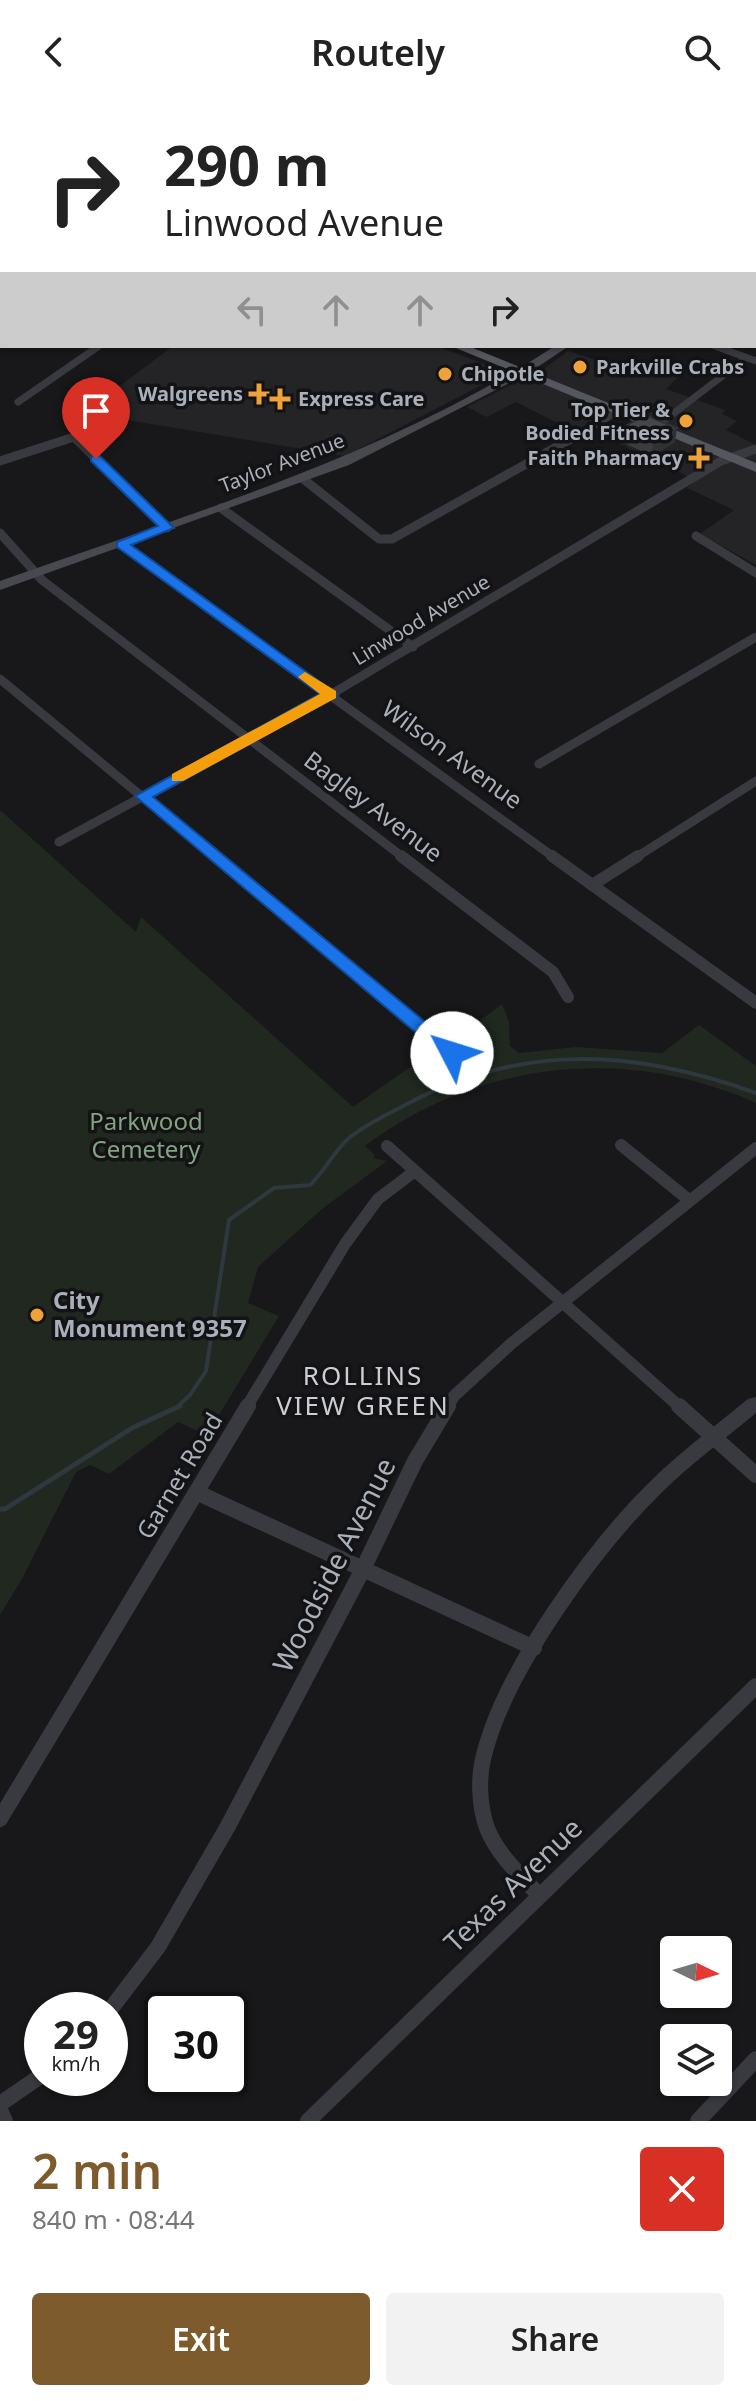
<!DOCTYPE html>
<html lang="en">
<head>
<meta charset="utf-8">
<style>
	body { margin:0; font-family:"Noto Sans",sans-serif; background:#f2f2f2; color:#222; height:100vh; display:flex; flex-direction:column; font-size:30px; white-space:nowrap }
	* { box-sizing:border-box; margin:0 }
	p { font-size:26px; color:#767676 }
	.icon { flex:none; width:44px; height:44px; fill:none; stroke:currentColor; stroke-width:2; stroke-linecap:round; stroke-linejoin:round }
	.map { position:relative; height:2017px; overflow:hidden }
	.side { display:flex; flex-direction:column; background:#fff; flex:1 }
	.side>* { flex:none }
	.banner { position:absolute; left:0px; top:0px; width:756px; height:244px; box-shadow:0 2px 6px #0004; background:#fff; color:#222; overflow:hidden }
	.needle { width:52px; rotate:95deg }
	.fabs { position:absolute; left:660px; top:1832px; display:grid; gap:16px }
	.fabs a { display:grid; place-items:center; width:72px; height:72px; border-radius:8px; background:#fff; box-shadow:0 2px 6px #0004; font-size:40px }
	.speed { position:absolute; left:24px; top:1888px; display:flex; gap:16px; font-size:40px; font-weight:700; text-align:center }
	.speed>* { display:grid; place-content:center; width:104px; height:104px; border-radius:50%; background:#fff; box-shadow:0 2px 6px #0004; line-height:1 }
	.speed small { font-size:20px; font-weight:400 }
	.speed .limit { border:4px solid #111; border-radius:12px; background:#fff; color:#111 }
	.pin { position:absolute; display:grid; place-items:center; width:68px; height:68px; color:#fff; margin:-82px -34px; border-radius:50% 50% 50% 0; rotate:-45deg; box-shadow:0 0 8px #0007 }
	.pin .icon { rotate:45deg }
	.me { position:absolute; width:88px; margin:-44px; rotate:310deg; stroke-linejoin:round; filter:drop-shadow(0 0 6px #0008) }
	.turn { display:flex; align-items:center; gap:28px; height:168px; padding:0 32px; font-size:36px }
	.turn .icon { width:104px; height:104px; stroke-width:2.5 }
	.turn b { display:block; font-size:56px; line-height:68px }
	.lanes { display:flex; align-items:center; height:76px; padding:0 32px; background:#0003; justify-content:center; gap:40px; direction:ltr }
	.lanes .off { opacity:.35 }
	.round { display:grid; place-items:center; flex:none; width:84px; height:84px; border-radius:8px; background:#f2f2f2 }
	.headline { display:flex; align-items:center; justify-content:space-between; height:136px; padding:0 32px }
	h1 { font-size:48px; font-weight:600; line-height:60px; color:#7e5b2d }
	.primary-button { display:flex; gap:16px; margin-top:auto; padding:16px 32px }
	.primary-button a { flex:1; height:92px; border-radius:8px; background:#7e5b2d; color:#fff; font-size:32px; font-weight:600; line-height:92px; text-align:center }
	.primary-button a+a { background:#f2f2f2; color:#222 }
	header { display:flex; justify-content:space-between; align-items:center; height:104px; padding:0 32px; background:#fff; font-size:36px; font-weight:600 }
	.map>svg:first-child { display:block }
	.built { fill:#242427 }
	.green { fill:#202820 }
	.lines { fill:none; stroke-linecap:round; stroke-linejoin:round }
	.stream-far1 { stroke:#2e383e; stroke-width:4 }
	.stream { stroke:#2e383e; stroke-width:5 }
	.minor-far3 { stroke:#393a3f; stroke-width:7 }
	.minor-far2 { stroke:#393a3f; stroke-width:9 }
	.minor-far1 { stroke:#393a3f; stroke-width:12 }
	.minor { stroke:#393a3f; stroke-width:16 }
	.tertiary { fill:#393a3f; fill-rule:evenodd }
	.secondary { fill:#47494f; fill-rule:evenodd }
	.primary { fill:#55575e; fill-rule:evenodd }
	.wall { fill:#3a3c40 }
	.shaded-wall { fill:#303134 }
	.building { fill:#44464a; stroke:#303134; stroke-width:2 }
	.route { fill:#1a73e8; stroke:#114b97; stroke-width:2 }
	.slow { fill:#f59e0b }
	.poi-dot { fill:#efa13a; stroke:#131315; stroke-width:3 }
	.labels { text-anchor:middle; stroke-width:7; stroke-linejoin:round; paint-order:stroke }
	.far-poi-label { font-size:20px; font-weight:bold; fill:#aab0b9; stroke:#131315; text-anchor:start }
	.far-street-label { font-size:20px; fill:#aab0b9; stroke:#131315 }
	.street-label { font-size:24px; fill:#aab0b9; stroke:#131315 }
	.park-label { font-size:24px; fill:#83a482; stroke:#131315 }
	.poi-label { font-size:24px; font-weight:bold; fill:#aab0b9; stroke:#131315; text-anchor:start }
	.neighbourhood-label { font-size:26px; letter-spacing:2px; fill:#cbcfd5; stroke:#131315 }
	.near-street-label { font-size:28px; fill:#aab0b9; stroke:#131315 }
</style>
</head>
<body>
<header><svg class="icon" aria-label="back" viewBox="0 0 24 24"><path d="M15 5l-7 7 7 7"/></svg>Routely<svg class="icon" aria-label="search" viewBox="0 0 24 24"><circle cx="10" cy="10" r="6"/><path d="M15 15l6 6"/></svg></header>
<div class="map">
<svg width="756" height="2017" viewBox="0 0 756 2017">
	<rect width="100%" height="100%" fill="#18181a"/>
	<path class="built" d="M173,242H437L495,264L499,272L345,352L84,309Z
		M568,247L644,272L662,258L685,266L666,285L725,306L722,310L737,317L726,326L756,341V461L700,430L734,406L687,384L695,376L618,339L644,322L606,307L575,328L516,298L487,313L467,303L545,264Z"/>
	<path class="green" d="M0,706L136,828L141,813L353,1003L436,945L440,947L502,900L509,918L510,942L519,949L576,943L662,949L699,921L756,962V999C625,940 479,957 365,1042L375,1051L373,1054L387,1057L322,1105L258,1163L248,1199L279,1212L207,1331L178,1318L109,1370L90,1361L76,1368L22,1475L0,1511Z"/>
	<g class="lines">
		<path class="stream-far1" d="M176,1304L190,1291L206,1267L229,1116L274,1084L310,1081C325,1067 333,1048 349,1034C366,1020 388,1010 407,1000C523,938 636,946 756,989"/>
		<path class="stream" d="M0,1405H5L132,1324L180,1302"/>
		<path class="minor-far3" d="M54,2L57,0
			M181,2L186,0
			M274,2L278,0
			M368,2L372,0
			M462,2L465,0
			M571,2L575,0
			M679,2L682,0
			M715,242L756,257
			M18,298L99,242
			M657,322L746,254
			M78,329L90,314
			M582,329L620,306"/>
		<path class="minor-far2" d="M74,333L167,424
			M0,357L74,333L79,327
			M302,374L379,435H392L585,327
			M221,404L413,543
			M0,429L42,476L404,754
			M696,432L756,469
			M121,440L555,754
			M0,575L216,754
			M539,660L756,533
			M59,738L330,591L721,357L756,345
			M635,754L756,677"/>
		<path class="minor-far1" d="M214,752L452,949
			M401,752L553,868L568,893
			M552,752L756,899
			M592,781L638,752
			M621,1041L689,1096
			M387,1042L681,1304
			M246,1304L345,1140L378,1095L415,1067
			M447,1304L454,1292L512,1239L756,1044
			M750,1304L756,1299"/>
		<path class="minor" d="M679,1302L756,1371
			M196,1388L534,1544
			M0,1715L248,1302
			M539,1791C520,1771 497,1750 487,1724C479,1702 478,1673 484,1651C505,1566 595,1442 658,1381C687,1352 721,1328 752,1302
			M110,1906L158,1843L228,1722L362,1467L415,1357L448,1302
			M0,2000L42,1971
			M0,2006L5,2017
			M308,2017L756,1582
			M698,2017L756,1955"/>
		<path class="tertiary" d="M415,0H430L432,2H417Z"/>
		<path class="secondary" d="M754,98H756L754,106Z
			M555,242H569L527,270L349,361L0,486V477C189,410 386,352 555,242Z"/>
		<path class="primary" d="M0,59H2V66H0Z
			M451,242H468L756,359V368Z"/>
	</g>
	<path class="wall" d="M0,22L2,23V46H0Z
		M624,323L675,338L652,352L622,338Z"/>
	<path class="shaded-wall" d="M677,324L675,338L652,352L653,338Z"/>
	<path class="building" d="M0,22L2,23V36L0,35Z
		M645,311L677,324L653,338L624,323Z"/>
	<path class="route" d="M91,352H100L174,424L131,441L338,591L153,693L458,945L461,949L458,954H446L135,692L320,590L117,443V438L158,422L91,357Z"/>
	<path class="slow" d="M305,568L336,587V594L183,677H172V670L320,590L298,573Z"/>
	<g class="poi-dot">
		<circle cx="580" cy="263" r="8"/>
		<circle cx="445" cy="270" r="8"/>
		<path d="M255 278h8v8h8v8h-8v8h-8v-8h-8v-8h8z"/>
		<path d="M276 283h8v8h8v8h-8v8h-8v-8h-8v-8h8z"/>
		<circle cx="686" cy="317" r="8"/>
		<path d="M695 342h8v8h8v8h-8v8h-8v-8h-8v-8h8z"/>
		<circle cx="37" cy="1211" r="8"/>
	</g>
	<g class="labels">
		<g class="far-poi-label">
			<text x="596" y="270">Parkville Crabs</text>
			<text x="461" y="277">Chipotle</text>
			<text x="243" y="297" text-anchor="end">Walgreens</text>
			<text x="298" y="302">Express Care</text>
			<text x="670" y="313" text-anchor="end">Top Tier &amp;<tspan x="670" dy="23">Bodied Fitness</tspan></text>
			<text x="683" y="361" text-anchor="end">Faith Pharmacy</text>
		</g>
		<g class="far-street-label">
			<text transform="translate(282 359) rotate(-21)" y="7">Taylor Avenue</text>
			<text transform="translate(421 516) rotate(-31)" y="7">Linwood Avenue</text>
		</g>
		<g class="street-label">
			<text transform="translate(452 651) rotate(36)" y="8">Wilson Avenue</text>
			<text transform="translate(373 703) rotate(37)" y="8">Bagley Avenue</text>
			<text transform="translate(180 1372) rotate(-59)" y="8">Garnet Road</text>
		</g>
		<g class="park-label">
			<text x="146" y="1026">Parkwood<tspan x="146" dy="28">Cemetery</tspan></text>
		</g>
		<g class="poi-label">
			<text x="53" y="1205">City<tspan x="53" dy="28">Monument 9357</tspan></text>
		</g>
		<g class="neighbourhood-label">
			<text x="363" y="1281">ROLLINS<tspan x="363" dy="30">VIEW GREEN</tspan></text>
		</g>
		<g class="near-street-label">
			<text transform="translate(334 1461) rotate(-63)" y="10">Woodside Avenue</text>
			<text transform="translate(513 1781) rotate(-44)" y="10">Texas Avenue</text>
		</g>
	</g>
</svg>
<div class="fabs">
<a><svg class="needle" viewBox="-14 -14 28 28"><path d="M0-13l5 13h-10z" fill="#e53935"/><path d="M0 13l5-13h-10z" fill="#767676"/></svg></a>
<a><svg class="icon" aria-label="layers" viewBox="0 0 24 24"><path d="M12 4l9 5-9 5-9-5zM3 14l9 5 9-5"/></svg></a>
</div>
<div class="speed"><div>29<small>km/h</small></div><div class="limit">30</div></div>
<div class="pin" style="left:96px;top:355px;background:#d93025"><svg class="icon" aria-label="arrive" viewBox="0 0 24 24"><path d="M6 21V4h12l-3 4 3 4H6"/></svg></div>
<svg class="me" style="left:452px;top:949px" viewBox="-20 -20 40 40"><circle r="19" fill="#fff"/><path d="M0-13L10 11 0 6-10 11z" fill="#1a73e8"/></svg>
<div class="banner">
<div class="turn"><svg class="icon" aria-label="right" viewBox="0 0 24 24"><path d="M7 20v-9h11M14 6l5 5-5 5"/></svg><div><b>290 m</b>Linwood Avenue</div></div>
<div class="lanes"><svg class="icon off" aria-label="left" viewBox="0 0 24 24"><path d="M17 20v-9H6M10 6l-5 5 5 5"/></svg><svg class="icon off" aria-label="ahead" viewBox="0 0 24 24"><path d="M12 20V5M6 11l6-6 6 6"/></svg><svg class="icon off" aria-label="ahead" viewBox="0 0 24 24"><path d="M12 20V5M6 11l6-6 6 6"/></svg><svg class="icon" aria-label="right" viewBox="0 0 24 24"><path d="M7 20v-9h11M14 6l5 5-5 5"/></svg></div>
</div>
</div>
<section class="side">
<div class="headline"><div><h1>2 min</h1><p>840 m · 08:44</p></div><a class="round" style="background:#d93025;color:#fff"><svg class="icon" aria-label="close" viewBox="0 0 24 24"><path d="M6 6l12 12M18 6L6 18"/></svg></a></div>
<div class="primary-button"><a>Exit</a><a>Share</a></div>
</section>
</body>
</html>
